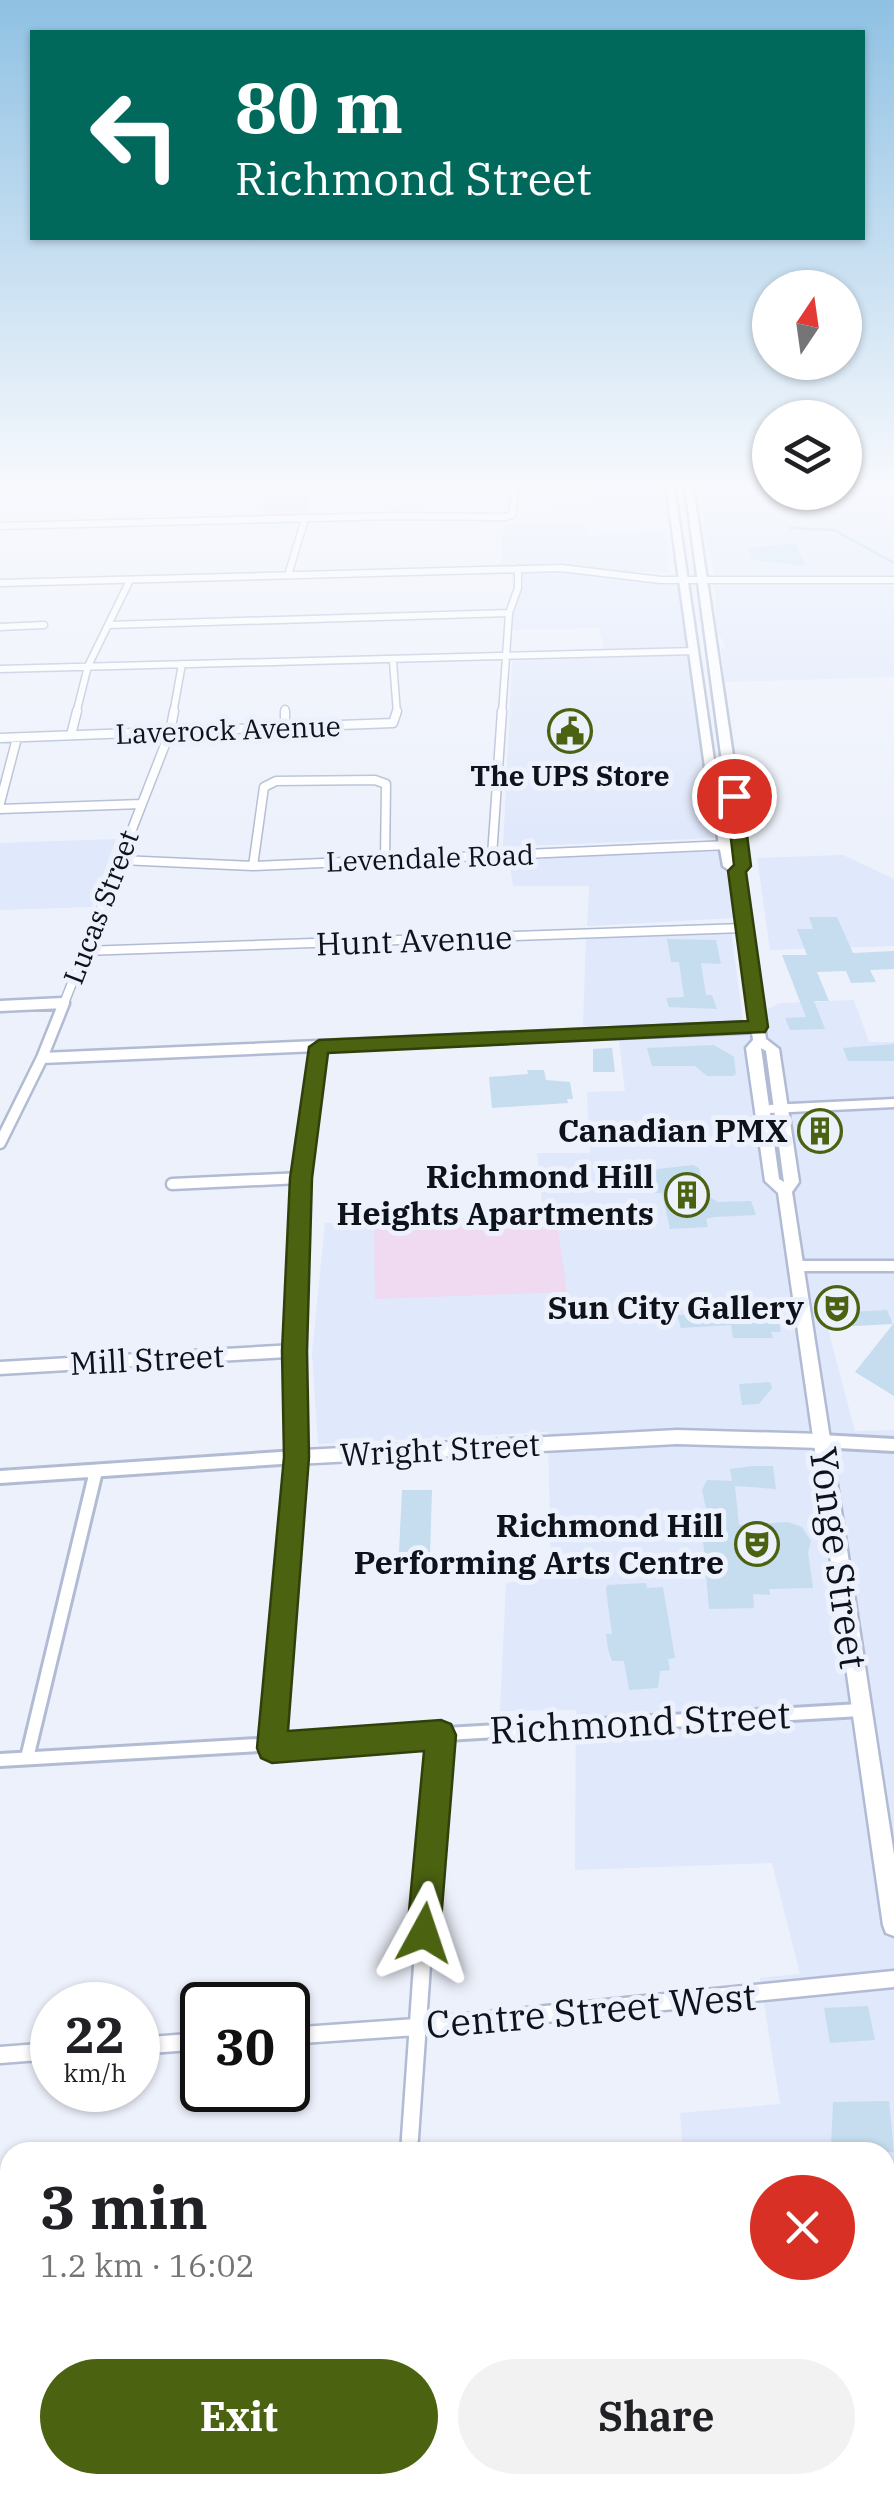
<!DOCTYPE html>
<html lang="en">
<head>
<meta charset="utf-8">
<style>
	body { margin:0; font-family:"IBM Plex Serif",serif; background:#f2f2f2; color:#202124; height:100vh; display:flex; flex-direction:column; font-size:38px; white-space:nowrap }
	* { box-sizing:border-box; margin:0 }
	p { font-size:32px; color:#757577 }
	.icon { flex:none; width:55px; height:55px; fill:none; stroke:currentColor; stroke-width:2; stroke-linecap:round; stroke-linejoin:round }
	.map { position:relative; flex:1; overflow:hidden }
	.side { position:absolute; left:0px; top:2142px; width:895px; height:352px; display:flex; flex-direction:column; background:#fff; border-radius:30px 30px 0 0; box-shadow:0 2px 8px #0004 }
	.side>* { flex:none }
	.hud { position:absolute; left:30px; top:30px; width:835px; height:210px; border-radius:0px; box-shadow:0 2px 8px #0004; background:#00695c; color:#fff; overflow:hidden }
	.needle { width:65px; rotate:13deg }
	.controls { position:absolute; left:752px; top:270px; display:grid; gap:20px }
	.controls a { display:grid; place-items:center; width:110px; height:110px; border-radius:50%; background:#fff; box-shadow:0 2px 8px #0004; font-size:50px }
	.speed { position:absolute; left:30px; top:1982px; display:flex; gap:20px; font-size:50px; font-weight:700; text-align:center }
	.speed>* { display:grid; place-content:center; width:130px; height:130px; border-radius:50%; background:#fff; box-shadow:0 2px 8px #0004; line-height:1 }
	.speed small { font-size:25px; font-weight:400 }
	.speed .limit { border:5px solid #111; border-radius:15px; background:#fff; color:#111 }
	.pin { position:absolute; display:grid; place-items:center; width:85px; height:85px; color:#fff; margin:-42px; border:5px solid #fff; border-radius:50%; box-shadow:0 2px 10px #0007 }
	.me { position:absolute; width:110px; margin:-55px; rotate:5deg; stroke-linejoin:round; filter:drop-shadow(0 0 8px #0008) }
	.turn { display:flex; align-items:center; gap:35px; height:210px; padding:0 40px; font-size:45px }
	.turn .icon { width:130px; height:130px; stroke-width:2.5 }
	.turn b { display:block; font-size:70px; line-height:85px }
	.round { display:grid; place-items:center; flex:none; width:105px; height:105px; border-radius:52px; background:#f2f2f2 }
	.summary { display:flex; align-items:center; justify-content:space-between; height:170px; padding:0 40px }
	h1 { font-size:60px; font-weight:700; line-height:75px }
	.cta { display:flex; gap:20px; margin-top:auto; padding:20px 40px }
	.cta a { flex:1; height:115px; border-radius:60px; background:#4b6210; color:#fff; font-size:40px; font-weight:700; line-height:115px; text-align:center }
	.cta a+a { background:#f2f2f2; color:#202124 }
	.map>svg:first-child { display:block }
	.built { fill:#e0e8fb }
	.green { fill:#efdaf1 }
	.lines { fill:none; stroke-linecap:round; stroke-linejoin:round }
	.stream { stroke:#aad4dc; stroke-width:2.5 }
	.building { fill:#c5ddee }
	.street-far4-casing { stroke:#b1bbd3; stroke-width:9 }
	.street-far3-casing { stroke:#b1bbd3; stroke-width:11 }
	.street-far2-casing { stroke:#b1bbd3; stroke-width:15 }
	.street-far1-casing { stroke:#b1bbd3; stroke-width:18 }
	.street-casing { stroke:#b1bbd3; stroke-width:21 }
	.secondary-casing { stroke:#b1bbd3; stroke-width:5 }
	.primary-casing { stroke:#b1bbd3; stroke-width:5 }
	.street-far4 { stroke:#fff; stroke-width:6 }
	.street-far3 { stroke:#fff; stroke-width:8 }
	.street-far2 { stroke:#fff; stroke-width:10 }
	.street-far1 { stroke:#fff; stroke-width:12 }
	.street { stroke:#fff; stroke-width:16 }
	.secondary { fill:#fff; fill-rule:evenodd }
	.primary { fill:#fff; fill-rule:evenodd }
	.route { fill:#4b6210; stroke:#31400a; stroke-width:2.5 }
	.labels { text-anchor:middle; stroke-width:10; stroke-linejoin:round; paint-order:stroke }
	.far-street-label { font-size:28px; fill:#0e121a; stroke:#edf1fb }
	.far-poi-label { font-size:28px; font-weight:bold; fill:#0e121a; stroke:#edf1fb }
	.street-label { font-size:32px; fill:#0e121a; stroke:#edf1fb }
	.poi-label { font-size:32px; font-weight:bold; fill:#0e121a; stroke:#edf1fb; text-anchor:end }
	.near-street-label { font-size:38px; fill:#0e121a; stroke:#edf1fb }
</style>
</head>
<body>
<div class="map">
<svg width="894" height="2493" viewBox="0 0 894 2493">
	<rect width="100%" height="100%" fill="#edf1fb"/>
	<path class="built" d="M588,486H665L670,517L558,518L556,501L588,500Z
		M699,486H770V492H845V486H894V577H715L702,526Z
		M583,522L587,535L667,532L669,572H630L576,565H501L503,523Z
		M560,570L678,585L687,647L604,649L599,628L512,630L514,609L523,589V572Z
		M715,586H894V677L725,682L721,649L725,647L716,627Z
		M689,655L714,838L503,847L512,661Z
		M116,839L92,907L0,910V843Z
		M722,851L735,918L587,926L589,886H513L509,859Z
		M843,855L894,879V946L770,950L757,858Z
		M731,929L743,1022L780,1003L854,1000L869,1042H894V1321L828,1329L855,1431L894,1430V2493H589V2485H885V2152H683L680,2113L780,2104L760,1978L800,1974L772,1863L575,1870L576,1710L500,1711L506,1583L551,1575L548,1432L318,1444L312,1354L325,1223L543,1215L537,1153H590L587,1092L625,1091L617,1025L583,1026L586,937Z"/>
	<path class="green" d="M312,490L307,515L260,516L270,491Z
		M557,1222L567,1292L375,1299L374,1229Z"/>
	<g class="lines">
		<path class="stream" d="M790,528L834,530L894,563"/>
	</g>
	<path class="building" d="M795,543L806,566L753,560L748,548Z
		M809,917H837L853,953L894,951V969L870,970L876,982L851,983L846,971L817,972L829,1001H814L825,1029L790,1030L785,1018L806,1017L782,955H807L797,929H813Z
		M667,939L716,940L721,964L701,963L706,995H712L717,1009L669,1007L666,998L684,997L679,962H671Z
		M894,1044V1061H848L843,1048Z
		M714,1045L734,1057L736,1074L733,1076H707L695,1066H652L647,1048Z
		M612,1048L615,1072H593V1049Z
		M527,1070H544L546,1080L570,1082L573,1099H567L568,1103L492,1108L489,1077L528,1074Z
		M837,1121L843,1138L803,1141L796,1124Z
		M693,1165L699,1168L705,1194L718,1202L751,1201L756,1215L714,1217L706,1219L708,1227L670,1229L662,1193H654L649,1170Z
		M754,1301L756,1309L776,1310L781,1332H771L773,1338H733L731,1325L681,1328L677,1315L729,1313L728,1310H739L736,1302Z
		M887,1310L893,1324L835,1327L830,1313Z
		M894,1323V1396L855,1372Z
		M770,1382L772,1388L759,1404L742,1405L739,1384Z
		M752,1466H773L776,1489L735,1486L739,1525L788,1522L802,1527L811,1541L808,1552L813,1588L769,1589L770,1595L753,1594L754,1608L709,1609L701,1517H708L702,1490L707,1480L732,1481L730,1469Z
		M402,1490H432L430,1553L399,1552Z
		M646,1583L647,1588L663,1587L675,1658L668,1659L670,1670L660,1671L658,1688L629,1690L624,1661H612L608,1649L606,1634H612L606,1590L607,1585Z
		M868,2006L875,2040L830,2043L824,2008Z
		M889,2101L894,2152H837L836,2147H831L833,2102Z"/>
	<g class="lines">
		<g class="street-far4-casing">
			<path id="street-far4" d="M0,526L392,516L506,517L512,515L516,486
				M288,575L305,519
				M0,583L561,568L661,580H894
				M108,625L509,613
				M0,627L44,625
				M393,661L397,714
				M0,669L695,651
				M285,709V714
				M76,714L88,666L130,580
				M173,714L182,664
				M502,714L509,613L518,588V569"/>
		</g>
		<g class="street-far3-casing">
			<path id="street-far3" d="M285,711V727
				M71,735L77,711
				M0,738L393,723L397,711
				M0,803L17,738
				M0,809L141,804
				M492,856L502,711
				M121,860L253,866L729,845
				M253,866L264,787L276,781L375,780L386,784L385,861
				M84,951L743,928
				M10,1006L64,1003
				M63,1006L170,732L174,711"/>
		</g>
		<g class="street-far2-casing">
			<path id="street-far2" d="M0,1006L63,1003
				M42,1058L758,1027
				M0,1143L42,1058L64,1003
				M172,1184L301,1178
				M798,1266H894
				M294,1351L301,1178L319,1047"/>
		</g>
		<g class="street-far1-casing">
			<path id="street-far1" d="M821,1441L894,1445
				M0,1477L296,1457L272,1747
				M27,1758L96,1471
				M0,1760L860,1710
				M429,1868L441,1735"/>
		</g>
		<g class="street-casing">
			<path id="street" d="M288,2036L416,2027L894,1979
				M138,2046L202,2041
				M0,2055L52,2051
				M409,2152L429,1865
				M387,2493L388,2485"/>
		</g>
		<g class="secondary-casing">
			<path id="secondary" d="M894,1099V1107L770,1113L764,1109L770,1105Z
				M294,1345L299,1347L301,1351L304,1450L677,1430L821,1434L826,1436L829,1441L826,1446L821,1448L677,1444L296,1464L290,1462L288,1457L287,1357L0,1374V1362Z"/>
		</g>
		<g class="primary-casing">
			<path id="primary" d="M666,486H674L715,767L736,866L685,486H693L748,857V866L743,872L766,1039L779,1049L799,1182L792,1192L894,1855V1936L886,1933L883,1925L778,1193L765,1181L746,1048L753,1040L732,872L723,866L705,767ZM761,1048L766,1051L784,1182L779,1179Z"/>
		</g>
		<use href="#street-far4" class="street-far4"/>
		<use href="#street-far3" class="street-far3"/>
		<use href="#street-far2" class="street-far2"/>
		<use href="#street-far1" class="street-far1"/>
		<use href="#street" class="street"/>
		<use href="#secondary" class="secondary"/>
		<use href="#primary" class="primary"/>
	</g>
	<linearGradient id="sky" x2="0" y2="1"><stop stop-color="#8fc1e3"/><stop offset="0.58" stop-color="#f7f9fd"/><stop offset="1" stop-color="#f7f9fd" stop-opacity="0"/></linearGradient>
	<rect width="894" height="835" fill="url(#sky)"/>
	<path class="route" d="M734,791L742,796L751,866L746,872L768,1027L765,1032L328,1053L312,1178L307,1351L309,1457L288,1731L441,1720L451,1724L456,1735L440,1933L435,1944L424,1949L412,1944L407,1933L424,1751L272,1763L261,1758L257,1748L284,1457L282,1351L290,1178L309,1047L319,1040L748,1021L728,871L734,865L726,796Z"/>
	<defs>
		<g id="civic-ring" transform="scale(2.25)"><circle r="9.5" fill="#edf1fb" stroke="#4b6210" stroke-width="1.5"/><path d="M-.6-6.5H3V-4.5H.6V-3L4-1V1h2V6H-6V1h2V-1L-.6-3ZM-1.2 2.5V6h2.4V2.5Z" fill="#4b6210"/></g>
		<g id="building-ring" transform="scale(2.25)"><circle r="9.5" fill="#edf1fb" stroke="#4b6210" stroke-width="1.5"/><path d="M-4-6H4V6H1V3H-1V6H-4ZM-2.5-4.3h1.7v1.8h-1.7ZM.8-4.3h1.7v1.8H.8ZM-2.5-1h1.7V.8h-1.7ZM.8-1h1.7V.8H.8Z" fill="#4b6210"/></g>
		<g id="theatre-ring" transform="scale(2.25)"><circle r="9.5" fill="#edf1fb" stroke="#4b6210" stroke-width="1.5"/><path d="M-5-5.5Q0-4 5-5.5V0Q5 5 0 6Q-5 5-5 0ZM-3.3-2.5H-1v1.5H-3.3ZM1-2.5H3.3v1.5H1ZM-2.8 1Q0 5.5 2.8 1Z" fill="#4b6210"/></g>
	</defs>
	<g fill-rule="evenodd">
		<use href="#civic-ring" x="570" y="731"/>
		<use href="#building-ring" x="820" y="1131"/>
		<use href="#building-ring" x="687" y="1195"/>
		<use href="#theatre-ring" x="837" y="1308"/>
		<use href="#theatre-ring" x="757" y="1544"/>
	</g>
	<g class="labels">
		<g class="far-street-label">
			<text transform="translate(228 730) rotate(-2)" y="10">Laverock Avenue</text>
			<text transform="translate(430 858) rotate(-2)" y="10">Levendale Road</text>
			<text transform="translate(101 907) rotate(-69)" y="10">Lucas Street</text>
		</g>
		<g class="far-poi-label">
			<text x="570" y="786">The UPS Store</text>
		</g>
		<g class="street-label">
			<text transform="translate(414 941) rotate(-2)" y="11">Hunt Avenue</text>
			<text transform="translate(147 1360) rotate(-3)" y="11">Mill Street</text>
			<text transform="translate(440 1450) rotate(-3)" y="11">Wright Street</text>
		</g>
		<g class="poi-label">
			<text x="788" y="1142">Canadian PMX</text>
			<text x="654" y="1188">Richmond Hill<tspan x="654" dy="37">Heights Apartments</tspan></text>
			<text x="804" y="1319">Sun City Gallery</text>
			<text x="724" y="1537">Richmond Hill<tspan x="724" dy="37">Performing Arts Centre</tspan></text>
		</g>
		<g class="near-street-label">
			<text transform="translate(838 1558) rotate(82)" y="13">Yonge Street</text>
			<text transform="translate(640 1723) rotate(-3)" y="13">Richmond Street</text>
			<text transform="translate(591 2011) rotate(-5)" y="13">Centre Street West</text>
		</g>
	</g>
</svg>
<div class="controls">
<a><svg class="needle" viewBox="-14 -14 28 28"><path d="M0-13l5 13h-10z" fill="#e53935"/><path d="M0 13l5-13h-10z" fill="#757577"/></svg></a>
<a><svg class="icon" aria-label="layers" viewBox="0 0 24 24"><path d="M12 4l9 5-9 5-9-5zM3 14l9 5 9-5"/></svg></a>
</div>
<div class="speed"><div>22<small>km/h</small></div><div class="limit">30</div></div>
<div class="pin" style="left:734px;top:796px;background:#d93025"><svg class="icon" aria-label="arrive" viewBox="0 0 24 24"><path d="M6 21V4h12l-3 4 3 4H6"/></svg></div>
<svg class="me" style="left:424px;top:1933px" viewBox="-20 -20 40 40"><path d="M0-17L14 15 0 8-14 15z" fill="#4b6210" stroke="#fff" stroke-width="4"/></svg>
<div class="hud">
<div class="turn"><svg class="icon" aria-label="left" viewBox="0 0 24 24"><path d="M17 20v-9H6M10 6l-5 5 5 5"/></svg><div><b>80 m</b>Richmond Street</div></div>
</div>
<section class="side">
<div class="summary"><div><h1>3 min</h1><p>1.2 km · 16:02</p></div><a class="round" style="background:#d93025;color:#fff"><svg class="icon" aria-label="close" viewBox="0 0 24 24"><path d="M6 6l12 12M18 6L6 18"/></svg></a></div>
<div class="cta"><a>Exit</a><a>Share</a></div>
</section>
</div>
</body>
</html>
